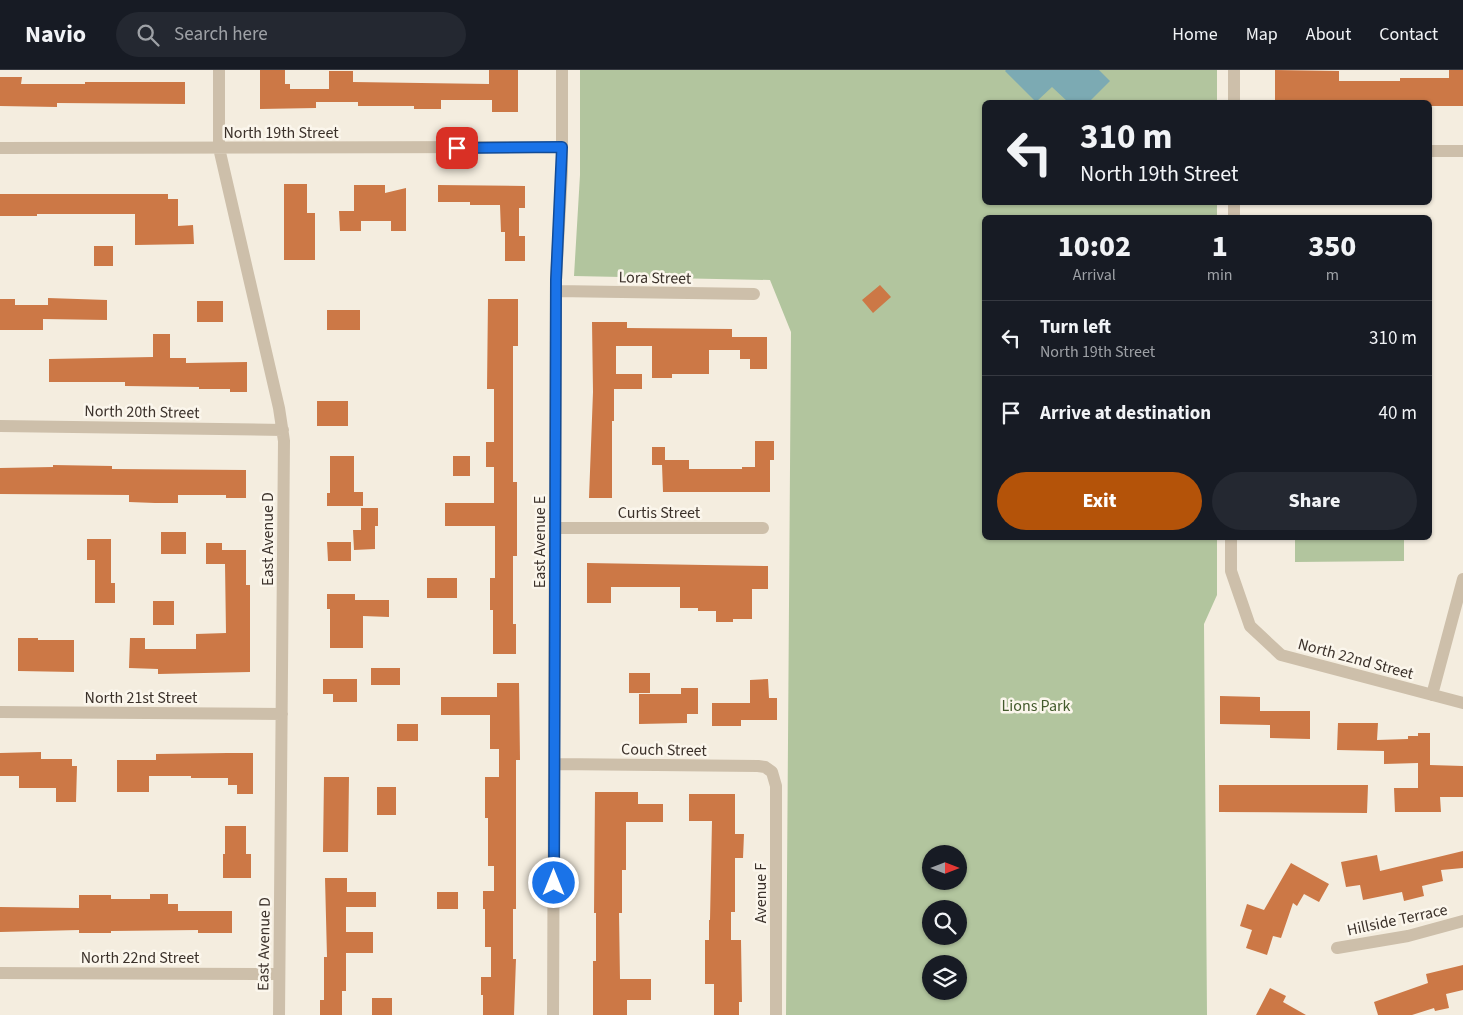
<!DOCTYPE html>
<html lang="en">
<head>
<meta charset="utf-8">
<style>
	body { margin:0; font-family:"Source Sans 3",sans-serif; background:#242831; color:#f1f3f6; height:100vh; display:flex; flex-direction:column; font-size:19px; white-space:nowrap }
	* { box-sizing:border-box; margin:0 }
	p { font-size:16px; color:#9ea1a6 }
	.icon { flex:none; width:28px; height:28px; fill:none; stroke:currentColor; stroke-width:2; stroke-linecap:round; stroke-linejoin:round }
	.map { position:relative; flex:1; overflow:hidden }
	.details { position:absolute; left:982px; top:145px; width:450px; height:325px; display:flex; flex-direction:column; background:#171b24; border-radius:8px; box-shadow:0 1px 4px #0004 }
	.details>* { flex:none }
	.hud { position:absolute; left:982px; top:30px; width:450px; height:105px; border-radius:8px; box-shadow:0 1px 4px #0004; background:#171b24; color:#f1f3f6; overflow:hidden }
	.needle { width:32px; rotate:90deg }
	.controls { position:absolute; left:922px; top:775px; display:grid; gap:10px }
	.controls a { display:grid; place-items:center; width:45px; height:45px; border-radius:50%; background:#171b24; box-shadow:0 1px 4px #0004; font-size:25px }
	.pin { position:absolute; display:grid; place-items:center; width:42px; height:42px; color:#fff; margin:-21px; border-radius:10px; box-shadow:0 2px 8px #0006 }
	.me { position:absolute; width:55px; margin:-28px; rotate:0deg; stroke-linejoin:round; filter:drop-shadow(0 0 4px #0008) }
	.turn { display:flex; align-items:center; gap:18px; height:105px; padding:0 15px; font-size:22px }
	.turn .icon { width:65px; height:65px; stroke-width:2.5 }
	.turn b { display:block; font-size:35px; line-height:42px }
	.eta { display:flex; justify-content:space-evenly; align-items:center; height:85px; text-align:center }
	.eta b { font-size:30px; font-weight:800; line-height:35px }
	.cta { display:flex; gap:10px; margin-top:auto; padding:10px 15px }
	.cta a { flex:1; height:58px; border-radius:30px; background:#b45309; color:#fff; font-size:20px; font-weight:800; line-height:58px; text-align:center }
	.cta a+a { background:#242831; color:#f1f3f6 }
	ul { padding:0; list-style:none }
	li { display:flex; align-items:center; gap:15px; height:75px; padding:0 15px; border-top:1px solid #363941 }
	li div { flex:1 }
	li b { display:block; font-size:19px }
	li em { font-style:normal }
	header { display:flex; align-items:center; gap:30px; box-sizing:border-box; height:70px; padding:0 25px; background:#171b24; border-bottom:1px solid #363941 }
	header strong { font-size:24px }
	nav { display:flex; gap:28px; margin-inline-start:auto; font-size:18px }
	.search { width:350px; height:45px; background:#242831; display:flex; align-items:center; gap:12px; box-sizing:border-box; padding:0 18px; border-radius:28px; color:#9ea1a6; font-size:19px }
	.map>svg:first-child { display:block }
	.green { fill:#b2c59e; fill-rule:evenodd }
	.water { fill:#7caab3 }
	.building { fill:#cc7846 }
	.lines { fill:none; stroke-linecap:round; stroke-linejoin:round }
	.street { stroke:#cdbfaa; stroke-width:12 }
	.route-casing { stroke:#114b97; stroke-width:12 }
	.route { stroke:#1a73e8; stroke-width:9 }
	.labels { text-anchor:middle; stroke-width:5; stroke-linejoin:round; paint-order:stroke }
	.street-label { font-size:16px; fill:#3b312a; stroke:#fbf6ec }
	.park-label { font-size:16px; fill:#435a2c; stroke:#fbf6ec }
</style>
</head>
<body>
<header>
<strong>Navio</strong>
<div class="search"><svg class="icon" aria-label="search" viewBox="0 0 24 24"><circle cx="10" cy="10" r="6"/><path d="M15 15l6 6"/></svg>Search here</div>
<nav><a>Home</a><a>Map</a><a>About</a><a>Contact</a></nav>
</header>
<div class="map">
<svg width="1463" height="945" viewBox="0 0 1463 945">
	<rect width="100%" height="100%" fill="#f4eddf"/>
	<path class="green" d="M580,0H1217V32H985V132L1217,133V147L985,148V468H1217V525L1204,554L1207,945H786L791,262L770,210L574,206L580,105ZM931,784H959V811H931ZM931,839H959V866H931ZM931,894H959V921H931Z
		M1295,468H1404V491L1295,492Z"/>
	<path class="water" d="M1006,0H1099L1110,11L1089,32H1068L1052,17L1036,32L1005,1Z"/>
	<path class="building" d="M260,0H285V14H290V19H329V1H353V12L489,14V0H518V42H492V30H441V39H414V36H358V32H316V38L260,39Z
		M1275,0L1339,1V11H1400V8H1449V0H1463V36H1430V32H1275Z
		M0,7H22L21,14H85V12H185V34L57,33V37L0,36Z
		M284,114H307V143H315V190H284Z
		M354,115H385V123L406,118V161H391V151H361V161H340L339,141H354Z
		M438,115L525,116V138H519V166H525V191H505V162H501L500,135H470V132H438Z
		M0,124H168V129H178V156L193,155L194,174L135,175V144H37V146H0Z
		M94,176H113V196H94Z
		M880,215L891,227L873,243L862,230Z
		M48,228L107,230V250L43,249V260H0V229H15V235H48Z
		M488,229H518V276H513V412H517V486H513V554H516V584H493V540H490V508H495V456H445V433H494V397H486V372H494V319H487Z
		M197,231H223V252H197Z
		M327,240H360V260H327Z
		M592,252H627V258L732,259V267H767V299H750V289H740V280H709V304H672V308H652V276H616V304H642V319H614V351H612V428H589L593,322Z
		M153,264H170V288H186V293L247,292V322H230V319H199V317L125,316V312H49V289L153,287Z
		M317,331H348V356H317Z
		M755,371H774V390H770V422H663L662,395H652V377H665V390H689V399H742V397H755Z
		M330,386H354V422H363V436H327V423H330Z
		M453,386H470V406H453Z
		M53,395L112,396V399L246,400V428H226V425H178V433H155L129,432V425L0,424V398L53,397Z
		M361,438H378V456H375V479L354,480L353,460H361Z
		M161,462H186V484H161Z
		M87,469H111V513H115V533H95V490H87Z
		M327,472H351V491H328Z
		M206,473H222V480H246V515H250V602L158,604V599L129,598L130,568H145V579H196V564L226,563L225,494H206Z
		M587,493L768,496V519H752V549H733V552H716V541H698V538H680V517H611V533H587Z
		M427,508H457V528H427Z
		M327,524H355V530H389V547L363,546V578H330V539H327Z
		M153,531H174V555H153Z
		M18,568H38V570H74V602L18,601Z
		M371,598H400V615H371Z
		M629,603H650V623H629Z
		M323,609H357V632H333V624H323Z
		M768,609L769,628H777V650H741V656H712V633H750V610Z
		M497,613H519L520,690H516V839H513V889H516L514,945H483V925H481V907H491V877H485V839H483V821H494V796H488V748H485V707H499V679H490V645H441V627H497Z
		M681,618H698V644H687V653L639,654V624H681Z
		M1220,626L1260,627V641H1310V669L1270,668V655L1220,654Z
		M1338,653H1378L1377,670L1408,669V666H1418V663H1430V695L1463,696V727H1440L1441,742H1395L1394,718H1418V693L1384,694V681L1337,680Z
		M397,654H418V671H397Z
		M41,682V689H72V696H77L76,732H56V718H19V706H0V683Z
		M228,683H253V724H237V715H228V708H191V706H149V722H117V690H156V684Z
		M324,707H349L348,782H323Z
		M1219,715H1368L1367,743L1219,742Z
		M377,717H396V745H377Z
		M595,722H638V734H663V752H626V800H622V843H619L620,909H651V930H627V945H593V891H596V843H594Z
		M689,724H735V764H744L743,788H735V842H731V870H741L742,932H739V945H714V914H705V870H709V850H710L712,751H689Z
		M225,756H246V784H251V808H223V784H225Z
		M1463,781V798L1441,800L1443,811L1422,816L1424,826L1404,831L1402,822L1363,830L1360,815L1346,817L1341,792L1377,785L1380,801Z
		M1291,793L1329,814L1319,832L1304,824L1297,836L1293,833L1281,868L1273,866L1267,885L1246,878L1252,860L1240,856L1247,834L1264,840Z
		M325,808H347V822H376V837H346V862H373V883H346V921H342V945H320V930H324V887H327Z
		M437,822H458V839H437Z
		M150,824H168V834H178V841H232V863H198V860L111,861V863H79V860L0,862V837L79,838V825H111V829H150Z
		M1463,895V920L1446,924L1449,938L1435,941L1434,938L1412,945H1378L1374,932L1428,913L1426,904Z
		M1270,918L1286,926L1283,932L1306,945H1256Z
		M372,928H392V945H372Z"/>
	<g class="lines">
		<path class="street" d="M219,0V78L279,338L284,371L279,945
			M1234,0V32
			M0,78L562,77
			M1430,81H1463
			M1234,148V132
			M556,221L754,224
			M0,356L283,360
			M555,458H763
			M1231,468V501L1250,556L1281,585L1463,633
			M1432,625L1463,509
			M0,642L282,644
			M554,694L758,696L765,697L772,702L776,716V945
			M1337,878L1408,866L1463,851
			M0,903L279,904
			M553,945L556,210L562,101V0"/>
	</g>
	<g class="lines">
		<g class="route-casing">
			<path id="route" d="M457,78L562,77L556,210L554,813"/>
		</g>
		<use href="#route" class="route"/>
	</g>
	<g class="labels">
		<g class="street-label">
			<text x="281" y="68">North 19th Street</text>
			<text transform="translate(655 207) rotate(1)" y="6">Lora Street</text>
			<text transform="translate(142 341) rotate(1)" y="6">North 20th Street</text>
			<text x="659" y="448">Curtis Street</text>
			<text transform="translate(267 469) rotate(-90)" y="6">East Avenue D</text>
			<text transform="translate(539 472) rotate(-90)" y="6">East Avenue E</text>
			<text transform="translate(1356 588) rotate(15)" y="6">North 22nd Street</text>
			<text x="141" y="633">North 21st Street</text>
			<text transform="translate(664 679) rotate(1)" y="6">Couch Street</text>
			<text transform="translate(760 823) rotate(-90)" y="6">Avenue F</text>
			<text transform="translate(1397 849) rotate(-12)" y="6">Hillside Terrace</text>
			<text transform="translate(263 874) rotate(-89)" y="6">East Avenue D</text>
			<text x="140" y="893">North 22nd Street</text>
		</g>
		<g class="park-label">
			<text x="1036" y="641">Lions Park</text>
		</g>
	</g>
</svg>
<div class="controls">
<a><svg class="needle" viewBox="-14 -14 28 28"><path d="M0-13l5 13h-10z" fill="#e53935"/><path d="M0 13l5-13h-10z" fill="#9ea1a6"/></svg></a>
<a><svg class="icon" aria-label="search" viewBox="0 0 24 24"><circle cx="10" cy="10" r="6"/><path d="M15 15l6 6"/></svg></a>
<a><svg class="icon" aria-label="layers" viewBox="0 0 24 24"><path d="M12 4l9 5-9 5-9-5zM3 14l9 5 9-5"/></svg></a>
</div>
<div class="pin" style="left:457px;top:78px;background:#d93025"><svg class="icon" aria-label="arrive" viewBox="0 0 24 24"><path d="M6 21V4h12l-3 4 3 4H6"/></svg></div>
<svg class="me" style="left:554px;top:813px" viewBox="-20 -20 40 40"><circle r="17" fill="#1a73e8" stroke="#fff" stroke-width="3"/><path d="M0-11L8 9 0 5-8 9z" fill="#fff"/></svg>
<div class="hud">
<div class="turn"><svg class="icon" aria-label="left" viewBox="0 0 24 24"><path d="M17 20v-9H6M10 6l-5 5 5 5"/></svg><div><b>310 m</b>North 19th Street</div></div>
</div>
<section class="details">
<div class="eta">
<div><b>10:02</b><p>Arrival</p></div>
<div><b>1</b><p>min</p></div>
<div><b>350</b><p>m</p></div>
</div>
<ul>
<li><svg class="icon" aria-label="left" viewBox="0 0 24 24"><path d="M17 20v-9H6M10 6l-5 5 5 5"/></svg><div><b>Turn left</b><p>North 19th Street</p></div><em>310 m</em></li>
<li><svg class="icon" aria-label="arrive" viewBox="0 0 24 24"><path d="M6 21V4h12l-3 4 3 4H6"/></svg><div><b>Arrive at destination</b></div><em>40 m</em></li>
</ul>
<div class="cta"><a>Exit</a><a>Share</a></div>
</section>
</div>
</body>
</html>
